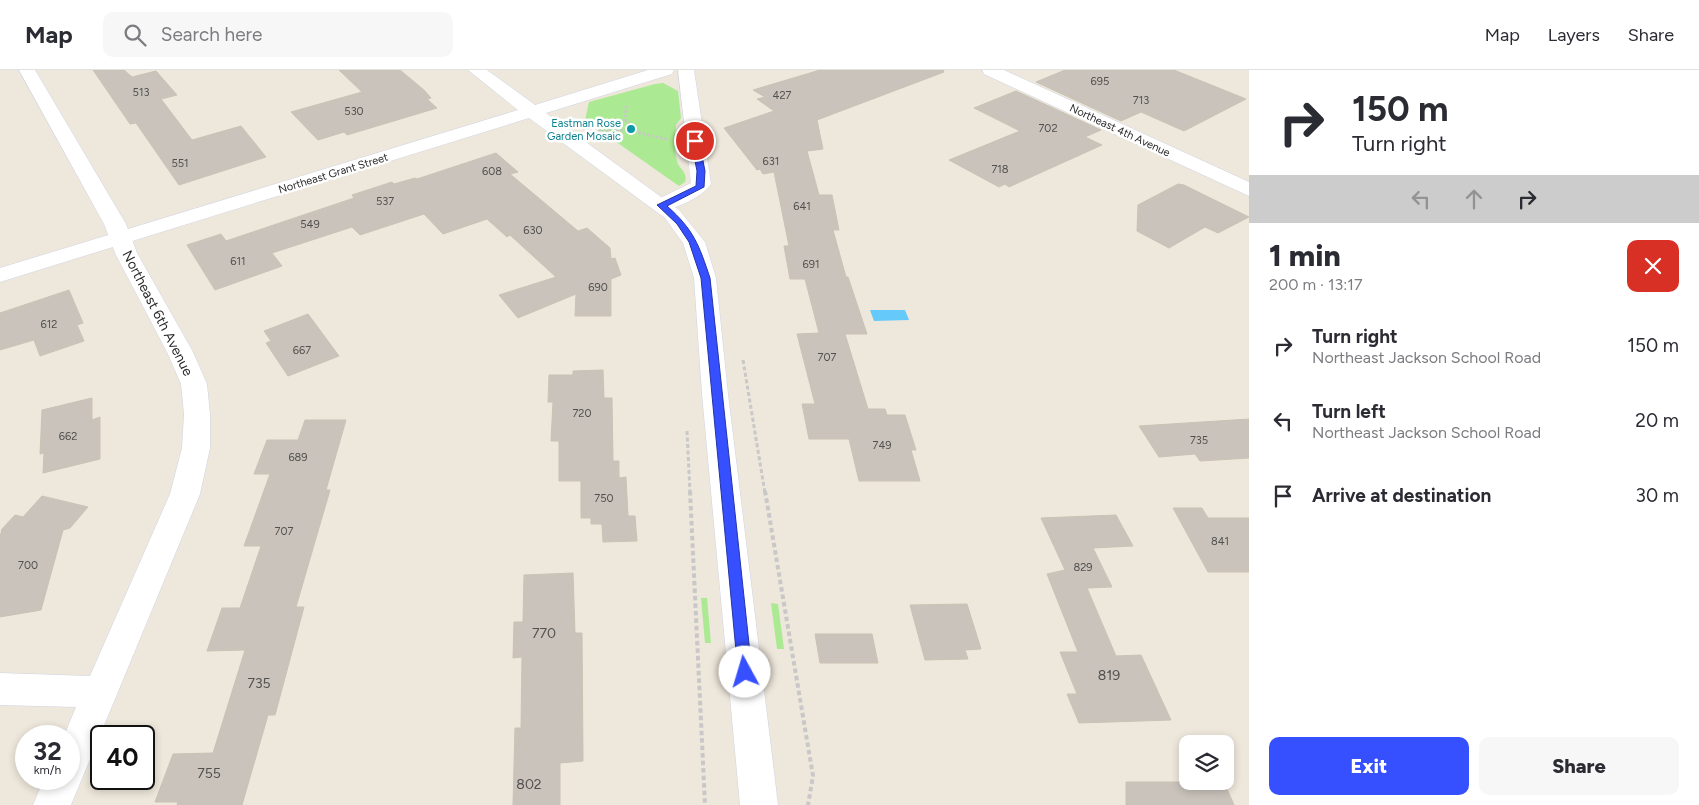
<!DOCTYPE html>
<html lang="en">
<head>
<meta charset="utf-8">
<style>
	body { margin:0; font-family:Figtree,sans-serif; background:#f7f7f7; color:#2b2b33; height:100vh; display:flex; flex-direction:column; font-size:19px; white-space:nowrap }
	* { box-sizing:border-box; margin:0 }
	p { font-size:16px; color:#7c7c81 }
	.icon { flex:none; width:28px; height:28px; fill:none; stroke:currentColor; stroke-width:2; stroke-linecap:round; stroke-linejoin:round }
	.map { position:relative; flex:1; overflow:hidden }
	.side { display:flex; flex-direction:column; background:#fff; width:450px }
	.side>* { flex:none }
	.top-card { background:#fff; color:#2b2b33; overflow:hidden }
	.controls { position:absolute; left:1179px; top:665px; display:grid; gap:10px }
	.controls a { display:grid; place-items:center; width:55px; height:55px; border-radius:10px; background:#fff; box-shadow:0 2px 8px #0003; font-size:25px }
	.speed { position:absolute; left:15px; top:655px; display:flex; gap:10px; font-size:25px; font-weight:700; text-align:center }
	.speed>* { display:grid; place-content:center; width:65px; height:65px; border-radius:50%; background:#fff; box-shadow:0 2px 8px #0003; line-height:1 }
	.speed small { font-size:12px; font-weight:400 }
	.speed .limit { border:2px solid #111; border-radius:8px; background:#fff; color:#111 }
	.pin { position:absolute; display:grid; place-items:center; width:42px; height:42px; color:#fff; margin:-21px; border:2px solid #fff; border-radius:50%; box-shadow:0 1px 5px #0007 }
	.me { position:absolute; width:55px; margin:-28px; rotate:354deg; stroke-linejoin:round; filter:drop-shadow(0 0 4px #0008) }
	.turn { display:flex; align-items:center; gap:18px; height:105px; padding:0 20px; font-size:22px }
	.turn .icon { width:65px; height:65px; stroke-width:2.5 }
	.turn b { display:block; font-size:35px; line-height:42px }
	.lanes { display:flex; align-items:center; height:48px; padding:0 20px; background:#0003; justify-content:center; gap:25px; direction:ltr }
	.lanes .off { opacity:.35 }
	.round { display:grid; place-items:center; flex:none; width:52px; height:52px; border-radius:10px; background:#f7f7f7 }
	.summary { display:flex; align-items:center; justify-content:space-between; height:85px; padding:0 20px }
	h1 { font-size:30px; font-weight:800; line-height:38px }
	.button { display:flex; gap:10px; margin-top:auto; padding:10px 20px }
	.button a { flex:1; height:58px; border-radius:10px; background:#3650ff; color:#fff; font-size:20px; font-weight:800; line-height:58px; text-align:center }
	.button a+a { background:#f7f7f7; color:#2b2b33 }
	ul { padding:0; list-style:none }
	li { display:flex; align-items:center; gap:15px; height:75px; padding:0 20px }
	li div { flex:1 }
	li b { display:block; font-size:19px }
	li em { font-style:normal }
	header { display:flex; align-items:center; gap:30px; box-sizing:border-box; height:70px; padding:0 25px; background:#fff; border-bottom:1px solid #e1e1e2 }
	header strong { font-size:24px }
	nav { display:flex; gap:28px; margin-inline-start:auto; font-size:18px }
	.search { width:350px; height:45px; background:#f7f7f7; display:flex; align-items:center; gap:12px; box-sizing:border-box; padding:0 18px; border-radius:10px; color:#7c7c81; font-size:19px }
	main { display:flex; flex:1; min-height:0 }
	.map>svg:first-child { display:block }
	.green { fill:#abe992 }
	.water { fill:#65c9f9 }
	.building { fill:#c9c3bb; stroke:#c9c3b4 }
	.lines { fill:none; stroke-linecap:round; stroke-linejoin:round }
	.street-casing { stroke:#d0d3e4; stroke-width:1 }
	.secondary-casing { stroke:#d0d3e4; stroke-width:1 }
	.path-far2 { stroke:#c8c8c8; stroke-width:2.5; stroke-dasharray:2.5 2; stroke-linecap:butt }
	.path-far1 { stroke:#c8c8c8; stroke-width:3; stroke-dasharray:4 2.5; stroke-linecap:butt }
	.path { stroke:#c8c8c8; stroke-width:4; stroke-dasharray:4.5 3; stroke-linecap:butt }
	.street { fill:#fff; fill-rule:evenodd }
	.secondary { fill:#fff; fill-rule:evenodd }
	.route { fill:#3650ff; stroke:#2334a6 }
	.culture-dot { fill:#0f9aa8; stroke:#fff; stroke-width:2 }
	.labels { text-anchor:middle; stroke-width:5; stroke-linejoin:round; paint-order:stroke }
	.number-label { font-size:11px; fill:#52504e }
	.far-culture-label { font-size:11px; fill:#0d838f; stroke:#fff; text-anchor:end }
	.far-street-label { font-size:11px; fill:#2a2a2a; stroke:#fff }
	.street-label { font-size:14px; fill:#2a2a2a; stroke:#fff }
	.near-number-label { font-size:14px; fill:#52504e }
</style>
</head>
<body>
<header>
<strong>Map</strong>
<div class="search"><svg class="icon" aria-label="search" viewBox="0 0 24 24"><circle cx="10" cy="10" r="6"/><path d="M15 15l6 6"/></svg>Search here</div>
<nav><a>Map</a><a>Layers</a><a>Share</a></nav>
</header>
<main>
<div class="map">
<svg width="1249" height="735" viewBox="0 0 1249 735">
	<rect width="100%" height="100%" fill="#eee7db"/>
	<path class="green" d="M663,13L678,21L681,48L676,55C675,66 674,80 677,91C679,100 688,101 685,112L679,116L585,50L589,32L655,14Z
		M701,528H707L711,573H705Z
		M771,533L778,534L784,579H777Z"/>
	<path class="water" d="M870,240H905L909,250L874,251Z"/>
	<path class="building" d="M93,0H124L132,7L156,1L177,25L161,29L192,70L241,56L266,87L179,115L136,53L130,54Z
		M339,0H400L424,20L431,28L427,29L437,38L347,65L344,62L318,70L291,42L362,22Z
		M820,0H943L944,2L817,50L823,79L807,81L819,125H832L839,160H833L846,207H848L867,264H845L868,339H885L887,345H905L916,380H911L920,411H859L849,369H809L802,334H815L797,264L819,263L805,209H790L784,176H789L774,102L763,104L760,99L757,100L724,58L774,41L757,29L765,27L753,20Z
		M1065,0H1174L1246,29L1184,61L1141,42L1121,51L1036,12Z
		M1016,21L1101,60L1085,67L1102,75L1009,117L1005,114L999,117L949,90L1020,61L974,38Z
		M496,83L518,102L510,104L578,161L587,158L610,178L611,189L615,188L621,205L611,209V246H575L576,224L518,248L499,225L556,207L510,165L507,167L487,149L443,164L424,144L360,165L352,157L272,183L282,196L215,220L187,175L221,164L226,171L354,128L352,125L392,112L394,114L415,108L417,109Z
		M1178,114L1184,115L1249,147L1218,163L1205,157L1169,178L1137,161L1138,135Z
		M69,220L83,253L77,255L84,271L40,286L34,270L0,280V243Z
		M308,244L339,286L288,306L266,273L271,271L264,261Z
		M603,300L604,328H612L613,391H619V408L626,407L628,446H635L637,471L603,472L602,454H591V448H581V411H559V371H551L553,332H548L549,305H573V301Z
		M92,328V350L100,347V389L43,403L44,383L40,384L42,340Z
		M1249,349V388L1200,391L1195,384L1159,387L1139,356Z
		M305,350H346L326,420H330L296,537H304L275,645H268L242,735H177L178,732H155L173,684L213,683L245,580L207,581L222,538H240L261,476H244L270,404H254L267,370H298Z
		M42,426L88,437L70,458L63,460L41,540L0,547V467L2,459L15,445L23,447Z
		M1173,438H1202L1208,448H1249V502H1208Z
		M1116,445L1133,476L1093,478L1112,517L1087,518L1116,586L1141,585L1171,650L1079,653L1067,624H1077L1060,582H1078L1047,504L1065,500L1041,448Z
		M573,503L575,563H582L583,691L560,693V735H513L515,658H521L522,587L513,588L514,552H523L524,505Z
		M967,534L981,579L965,580L968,589L925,590L910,535Z
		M815,564H872L878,593H820Z
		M1126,712H1224L1234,735H1126Z"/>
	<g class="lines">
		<g class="street-casing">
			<path id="street" d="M19,0H35L126,154L137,183L193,282L207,314L210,344V378L200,424L71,735H33L44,709H69V666H64L76,637L0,635V603L90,606L170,424L182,378L184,344L181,314L167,282L115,183L104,154Z
				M678,0H694L711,114C702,128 670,143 654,139L651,135L654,131L691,113Z
				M982,0H1004L1249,112V126L984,4Z"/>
		</g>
		<g class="secondary-casing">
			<path id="secondary" d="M468,0H487L535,35L648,0H674L672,4L546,43L679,140L705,172L716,208L728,324L778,735H740L702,324L694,208L683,173L665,148L529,48L0,212V198L518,40Z"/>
		</g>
		<path class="path-far2" d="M626,36L625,50L640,62
			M598,61L627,60L670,70"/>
		<path class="path-far1" d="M743,290L765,423
			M687,361L690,423"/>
		<path class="path" d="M690,421L705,735
			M765,421L813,706L808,735"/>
		<use href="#street" class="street"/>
		<use href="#secondary" class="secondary"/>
	</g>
	<path class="route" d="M695,68L699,71L705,101L704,117L667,136C694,160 699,175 710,208L752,602L750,606L745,608L740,606L738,602L701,208L689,172L677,154L657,135L696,116L697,101L691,71Z"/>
	<circle class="culture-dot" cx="631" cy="59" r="5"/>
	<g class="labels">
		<g class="number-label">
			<text x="1100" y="15">695</text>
			<text x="141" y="26">513</text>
			<text x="782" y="29">427</text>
			<text x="1141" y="34">713</text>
			<text x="354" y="45">530</text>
			<text x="1048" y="62">702</text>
			<text x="771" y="95">631</text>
			<text x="180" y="97">551</text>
			<text x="1000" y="103">718</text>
			<text x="492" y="105">608</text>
			<text x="385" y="135">537</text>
			<text x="802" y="140">641</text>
			<text x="310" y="158">549</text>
			<text x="533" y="164">630</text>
			<text x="238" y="195">611</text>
			<text x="811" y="198">691</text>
			<text x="598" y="221">690</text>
			<text x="49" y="258">612</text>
			<text x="302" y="284">667</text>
			<text x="827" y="291">707</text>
			<text x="582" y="347">720</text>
			<text x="68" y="370">662</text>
			<text x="1199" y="374">735</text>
			<text x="882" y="379">749</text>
			<text x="298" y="391">689</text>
			<text x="604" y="432">750</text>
			<text x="284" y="465">707</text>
			<text x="1220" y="475">841</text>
			<text x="28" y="499">700</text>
			<text x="1083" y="501">829</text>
		</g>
		<g class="far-culture-label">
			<text x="621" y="57">Eastman Rose<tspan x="621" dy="13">Garden Mosaic</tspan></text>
		</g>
		<g class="far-street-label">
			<text transform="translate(1120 60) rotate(25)" y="4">Northeast 4th Avenue</text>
			<text transform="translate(333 103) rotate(-17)" y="4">Northeast Grant Street</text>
		</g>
		<g class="street-label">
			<text transform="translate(158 243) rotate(63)" y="5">Northeast 6th Avenue</text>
		</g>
		<g class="near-number-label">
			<text x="544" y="568">770</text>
			<text x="1109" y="610">819</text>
			<text x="259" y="618">735</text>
			<text x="209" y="708">755</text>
			<text x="529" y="719">802</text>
		</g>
	</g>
</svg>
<div class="controls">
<a><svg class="icon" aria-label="layers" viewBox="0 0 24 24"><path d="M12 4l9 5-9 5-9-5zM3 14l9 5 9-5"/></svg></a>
</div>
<div class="speed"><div>32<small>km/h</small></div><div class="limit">40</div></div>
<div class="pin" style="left:695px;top:71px;background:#d93025"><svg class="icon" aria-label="arrive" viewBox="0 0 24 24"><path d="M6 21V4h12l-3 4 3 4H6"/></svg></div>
<svg class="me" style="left:745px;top:602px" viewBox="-20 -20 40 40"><circle r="19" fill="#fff"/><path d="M0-13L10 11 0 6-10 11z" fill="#3650ff"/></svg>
</div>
<section class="side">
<div class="top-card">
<div class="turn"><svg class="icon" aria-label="right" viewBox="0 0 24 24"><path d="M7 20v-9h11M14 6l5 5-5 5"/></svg><div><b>150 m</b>Turn right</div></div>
<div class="lanes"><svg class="icon off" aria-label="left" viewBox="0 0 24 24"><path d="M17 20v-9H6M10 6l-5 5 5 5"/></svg><svg class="icon off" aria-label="ahead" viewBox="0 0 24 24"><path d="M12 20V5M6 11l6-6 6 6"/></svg><svg class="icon" aria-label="right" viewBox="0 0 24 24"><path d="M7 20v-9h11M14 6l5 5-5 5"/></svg></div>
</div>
<div class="summary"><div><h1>1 min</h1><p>200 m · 13:17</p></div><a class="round" style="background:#d93025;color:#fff"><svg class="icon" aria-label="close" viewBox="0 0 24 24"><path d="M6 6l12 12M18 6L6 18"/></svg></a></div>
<ul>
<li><svg class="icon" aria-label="right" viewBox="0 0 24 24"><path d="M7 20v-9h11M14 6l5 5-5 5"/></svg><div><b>Turn right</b><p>Northeast Jackson School Road</p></div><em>150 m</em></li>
<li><svg class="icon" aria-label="left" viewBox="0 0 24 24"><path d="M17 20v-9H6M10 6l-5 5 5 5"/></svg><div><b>Turn left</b><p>Northeast Jackson School Road</p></div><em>20 m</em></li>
<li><svg class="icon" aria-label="arrive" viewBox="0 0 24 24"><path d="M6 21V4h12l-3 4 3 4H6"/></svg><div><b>Arrive at destination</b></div><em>30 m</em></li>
</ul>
<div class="button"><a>Exit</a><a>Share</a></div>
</section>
</main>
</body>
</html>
